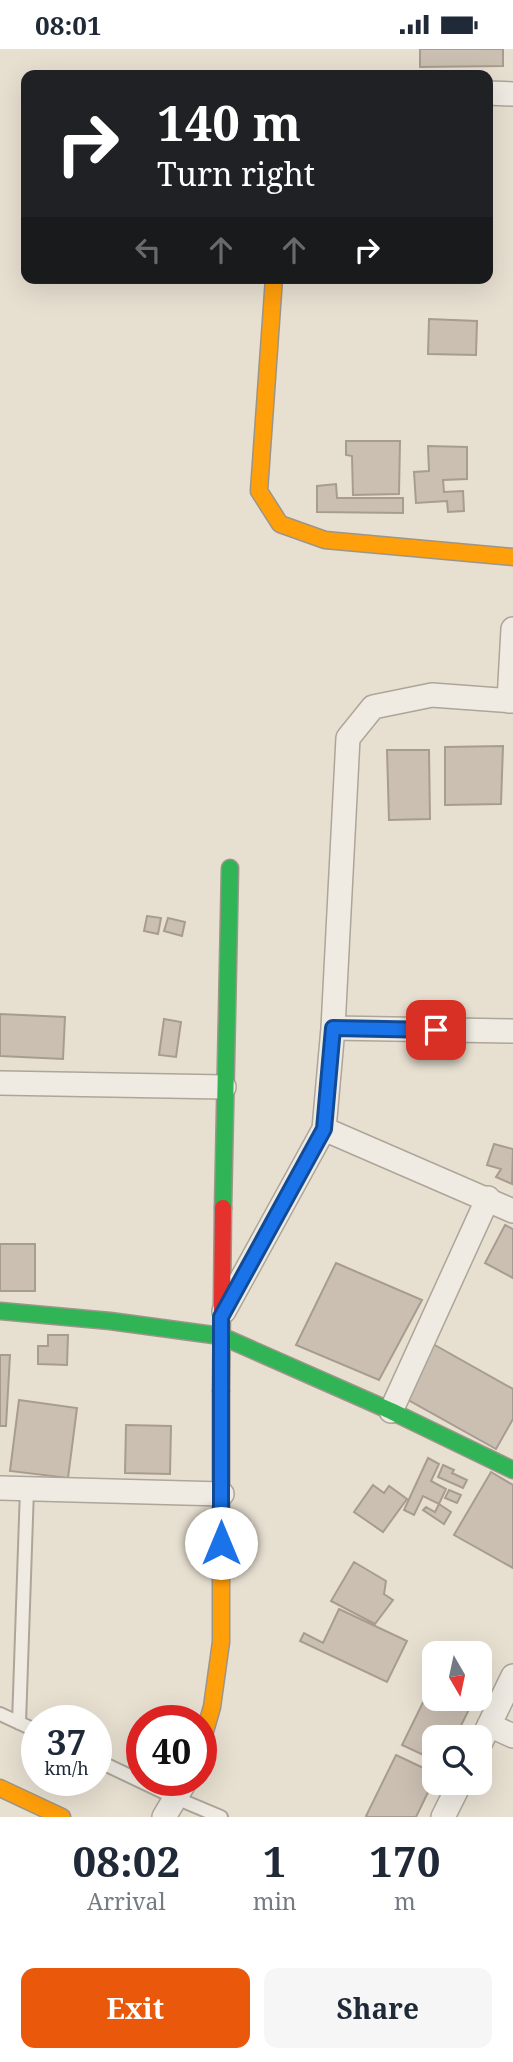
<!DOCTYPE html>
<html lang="en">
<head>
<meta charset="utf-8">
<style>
	body { margin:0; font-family:"Noto Serif",serif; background:#f6f6f7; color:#1f2937; height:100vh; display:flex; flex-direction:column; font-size:26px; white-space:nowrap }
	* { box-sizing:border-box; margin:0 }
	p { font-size:23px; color:#747a83 }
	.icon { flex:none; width:38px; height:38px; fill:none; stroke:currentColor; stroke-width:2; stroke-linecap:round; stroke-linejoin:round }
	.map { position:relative; height:1768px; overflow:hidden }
	.panel { display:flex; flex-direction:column; background:#fff; flex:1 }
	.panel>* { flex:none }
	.guide { position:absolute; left:21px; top:21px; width:472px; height:214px; border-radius:14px; box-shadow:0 7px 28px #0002; background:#202124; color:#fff; overflow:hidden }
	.needle { width:46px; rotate:171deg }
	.controls { position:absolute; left:422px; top:1592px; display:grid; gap:14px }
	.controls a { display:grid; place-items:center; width:70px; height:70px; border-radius:14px; background:#fff; box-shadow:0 7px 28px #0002; font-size:35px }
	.speed { position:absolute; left:21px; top:1656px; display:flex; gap:14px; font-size:35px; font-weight:700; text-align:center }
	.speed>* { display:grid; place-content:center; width:91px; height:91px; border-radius:50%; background:#fff; box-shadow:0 7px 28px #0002; line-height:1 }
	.speed small { font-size:18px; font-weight:400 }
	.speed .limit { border:10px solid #d22; background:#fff; color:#111 }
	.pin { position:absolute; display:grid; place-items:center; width:60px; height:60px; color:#fff; margin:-30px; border-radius:14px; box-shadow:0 4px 10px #0006 }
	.me { position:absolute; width:77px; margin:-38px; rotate:0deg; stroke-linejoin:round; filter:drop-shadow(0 0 5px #0008) }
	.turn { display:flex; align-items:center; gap:24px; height:147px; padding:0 21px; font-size:32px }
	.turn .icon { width:91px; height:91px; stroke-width:2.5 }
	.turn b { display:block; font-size:49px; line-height:60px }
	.lanes { display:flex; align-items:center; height:66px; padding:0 21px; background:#0003; justify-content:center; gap:35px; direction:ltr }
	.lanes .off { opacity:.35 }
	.eta { display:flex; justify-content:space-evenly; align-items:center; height:119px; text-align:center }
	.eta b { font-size:42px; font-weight:700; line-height:49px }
	.cta { display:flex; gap:14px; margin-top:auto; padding:14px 21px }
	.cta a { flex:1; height:80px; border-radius:14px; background:#ea580c; color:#fff; font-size:28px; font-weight:700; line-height:80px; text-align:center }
	.cta a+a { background:#f6f6f7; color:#1f2937 }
	.status { display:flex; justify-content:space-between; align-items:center; height:49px; padding:0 35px; background:#fff; direction:ltr }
	.status svg { height:19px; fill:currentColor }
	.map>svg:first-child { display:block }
	.building { fill:#cbbfb2; stroke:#a89c90; stroke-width:2 }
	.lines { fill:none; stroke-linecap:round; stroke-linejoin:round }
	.lane-casing { stroke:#ada599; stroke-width:16 }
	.street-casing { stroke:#ada599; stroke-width:26 }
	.fast-casing { stroke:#9c958a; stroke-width:19 }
	.slow-casing { stroke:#9c958a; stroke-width:19 }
	.jam-casing { stroke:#9c958a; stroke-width:19 }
	.lane { stroke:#efebe3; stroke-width:12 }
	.street { stroke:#efebe3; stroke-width:23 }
	.fast { stroke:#30b455; stroke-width:16 }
	.slow { stroke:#ff9f0a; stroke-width:16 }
	.jam { stroke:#e5322d; stroke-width:16 }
	.route-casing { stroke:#114b97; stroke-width:18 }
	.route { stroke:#1a73e8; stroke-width:12 }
</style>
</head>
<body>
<div class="status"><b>08:01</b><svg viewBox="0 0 49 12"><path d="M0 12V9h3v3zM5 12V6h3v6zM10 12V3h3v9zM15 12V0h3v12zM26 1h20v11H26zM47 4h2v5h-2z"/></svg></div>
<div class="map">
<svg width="513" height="1768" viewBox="0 0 513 1768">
	<rect width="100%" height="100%" fill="#e7e0d1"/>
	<path class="building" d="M420,0H503V17L420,18Z
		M429,270L477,272L476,306L428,305Z
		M346,392H400L399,445L353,446L352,407L346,406Z
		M428,397L467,398V430L443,431L444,443L463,442L464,462L448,463L447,452L416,454L414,423L429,422Z
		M336,435L337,449H403V464L317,463V437Z
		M503,697L501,755L445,756V698Z
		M387,701H429L430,770L389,771Z
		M147,867L161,869L158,885L144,882Z
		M168,869L185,873L182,887L164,882Z
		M0,965L65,968L63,1010L0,1007Z
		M164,970L181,973L176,1008L159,1006Z
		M494,1095L513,1100L512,1135L496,1128L501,1120L487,1116Z
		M505,1176L513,1180V1229L485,1214Z
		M0,1195H35V1242H0Z
		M336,1214L422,1251L379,1331L296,1296Z
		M48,1286H68L67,1316L38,1315V1297H48Z
		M433,1295L513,1340V1370L496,1400L403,1348Z
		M0,1306H10L6,1377H0Z
		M19,1351L77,1359L68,1429L10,1422Z
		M126,1376L171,1377L170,1425L125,1424Z
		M428,1409L439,1415L431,1432L446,1440L439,1455L423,1447L414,1466L404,1461Z
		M443,1416L454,1421L452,1424L467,1431L463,1439L438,1428Z
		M491,1423L513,1436V1519L454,1486Z
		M373,1436L384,1444L389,1437L407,1450L383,1483L354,1463Z
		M449,1441L461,1446L457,1454L445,1449Z
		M439,1455L451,1463L444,1475L423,1461L426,1458L435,1463Z
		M354,1513L386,1532L384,1545L393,1551L375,1575L331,1552Z
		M339,1560L407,1592L387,1633L300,1592L304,1584L323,1594Z
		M434,1631V1650H474L455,1689H434V1711L402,1696Z
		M396,1706L434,1724V1731L416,1768H368L366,1767Z"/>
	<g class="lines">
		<g class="lane-casing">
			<path id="lane" d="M0,1665L37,1682
				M19,1674L27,1440
				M96,1711L176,1749L221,1768"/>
		</g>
		<g class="street-casing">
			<path id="street" d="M488,44L513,45
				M509,652L513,580
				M333,979L348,689L373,658L432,646L513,652
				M0,1034L224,1038
				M324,1080L513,1162
				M224,1262L324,1080L333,979L513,982
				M391,1362L488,1149
				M0,1439L222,1445
				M489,1676L513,1687
				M480,1695L513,1627
				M164,1768L186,1731
				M443,1768L460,1734"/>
		</g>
		<g class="fast-casing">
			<path id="fast" d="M223,1159L230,819
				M0,1262L110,1272L221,1287L391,1362L513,1421"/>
		</g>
		<g class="slow-casing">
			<path id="slow" d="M274,229L259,442L280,475L325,491L513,508
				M201,1696L212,1658L221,1593V1342
				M0,1739L62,1768"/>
		</g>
		<g class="jam-casing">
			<path id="jam" d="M221,1342L223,1159"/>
		</g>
		<use href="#lane" class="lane"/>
		<use href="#street" class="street"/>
		<use href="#fast" class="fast"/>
		<use href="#slow" class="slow"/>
		<use href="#jam" class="jam"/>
	</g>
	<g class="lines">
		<g class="route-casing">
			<path id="route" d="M221,1494V1268L324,1080L333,979L436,981"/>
		</g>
		<use href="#route" class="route"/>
	</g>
</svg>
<div class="controls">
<a><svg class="needle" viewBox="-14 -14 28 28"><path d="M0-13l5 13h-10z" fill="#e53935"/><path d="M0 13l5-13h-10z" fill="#747a83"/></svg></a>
<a><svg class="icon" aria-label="search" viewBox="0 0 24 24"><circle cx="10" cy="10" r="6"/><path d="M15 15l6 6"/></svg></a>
</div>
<div class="speed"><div>37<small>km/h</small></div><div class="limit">40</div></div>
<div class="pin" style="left:436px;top:981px;background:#d93025"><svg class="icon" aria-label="arrive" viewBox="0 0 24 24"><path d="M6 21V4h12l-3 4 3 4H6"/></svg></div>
<svg class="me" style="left:221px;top:1494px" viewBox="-20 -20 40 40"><circle r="19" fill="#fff"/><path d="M0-13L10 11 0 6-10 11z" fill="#1a73e8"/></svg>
<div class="guide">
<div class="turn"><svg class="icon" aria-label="right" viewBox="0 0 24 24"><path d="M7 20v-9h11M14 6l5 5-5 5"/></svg><div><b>140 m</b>Turn right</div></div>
<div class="lanes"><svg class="icon off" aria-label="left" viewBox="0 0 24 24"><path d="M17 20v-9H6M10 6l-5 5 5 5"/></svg><svg class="icon off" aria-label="ahead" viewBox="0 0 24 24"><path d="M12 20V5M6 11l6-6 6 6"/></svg><svg class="icon off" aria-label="ahead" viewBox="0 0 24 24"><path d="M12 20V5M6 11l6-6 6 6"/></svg><svg class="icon" aria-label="right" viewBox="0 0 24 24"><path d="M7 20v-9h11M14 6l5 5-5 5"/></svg></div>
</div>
</div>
<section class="panel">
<div class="eta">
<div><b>08:02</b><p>Arrival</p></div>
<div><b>1</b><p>min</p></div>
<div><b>170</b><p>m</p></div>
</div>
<div class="cta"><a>Exit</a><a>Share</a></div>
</section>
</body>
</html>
